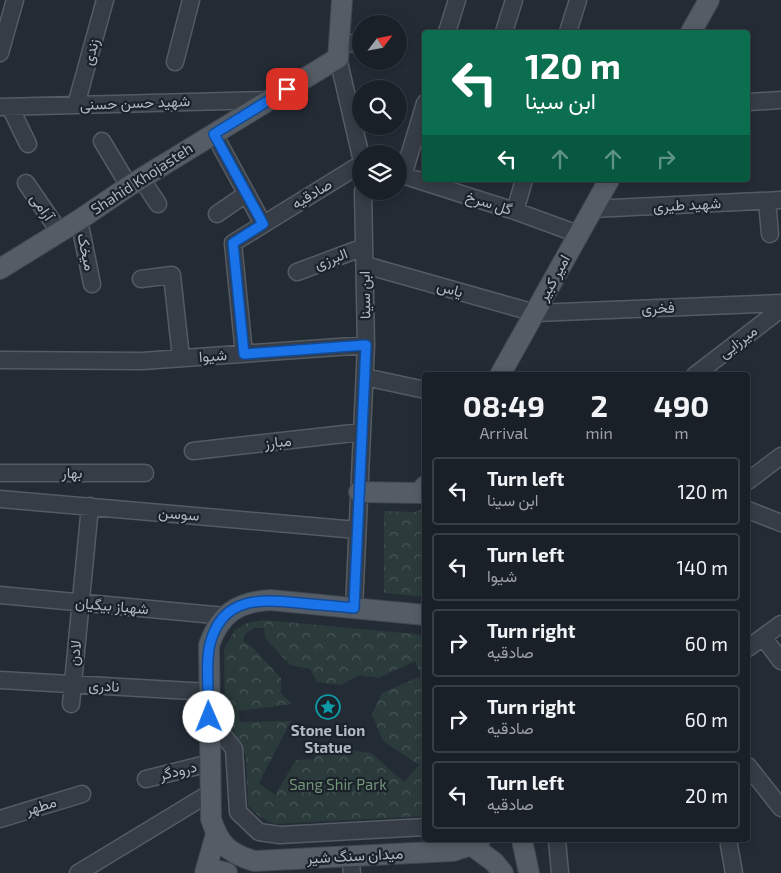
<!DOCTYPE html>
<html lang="en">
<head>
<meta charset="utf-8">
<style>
	body { margin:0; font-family:"Exo 2",Vazirmatn,sans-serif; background:#272d34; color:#f1f3f6; height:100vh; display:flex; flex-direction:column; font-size:19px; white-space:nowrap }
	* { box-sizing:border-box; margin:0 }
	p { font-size:16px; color:#9fa3a8 }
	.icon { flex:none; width:28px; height:28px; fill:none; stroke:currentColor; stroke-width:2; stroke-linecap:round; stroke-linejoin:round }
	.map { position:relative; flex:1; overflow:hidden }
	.drawer { position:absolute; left:422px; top:372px; width:328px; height:470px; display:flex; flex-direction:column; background:#1a2028; border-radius:5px; box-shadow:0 2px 8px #0003,0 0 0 1px #383e45 }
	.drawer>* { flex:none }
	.banner { position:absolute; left:422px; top:30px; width:328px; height:152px; border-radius:5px; box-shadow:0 2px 8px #0003,0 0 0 1px #383e45; background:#0b6e4f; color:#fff; overflow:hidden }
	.needle { width:32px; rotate:58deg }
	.controls { position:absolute; left:352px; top:15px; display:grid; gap:10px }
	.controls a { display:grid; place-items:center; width:55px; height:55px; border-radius:50%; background:#1a2028; box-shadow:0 2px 8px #0003,0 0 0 1px #383e45; font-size:25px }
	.pin { position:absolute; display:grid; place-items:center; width:42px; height:42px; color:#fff; margin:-21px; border-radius:10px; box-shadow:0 2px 8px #0006 }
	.me { position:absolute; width:55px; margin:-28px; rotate:359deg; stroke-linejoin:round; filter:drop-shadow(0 0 4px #0008) }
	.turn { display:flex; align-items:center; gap:18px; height:105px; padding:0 20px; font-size:22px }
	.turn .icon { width:65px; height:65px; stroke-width:2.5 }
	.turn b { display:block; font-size:35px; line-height:42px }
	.lanes { display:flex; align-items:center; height:48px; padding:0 20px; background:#0003; justify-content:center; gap:25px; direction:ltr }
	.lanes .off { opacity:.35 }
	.eta { display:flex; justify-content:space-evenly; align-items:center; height:85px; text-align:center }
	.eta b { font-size:30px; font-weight:700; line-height:35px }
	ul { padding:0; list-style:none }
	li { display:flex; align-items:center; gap:15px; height:68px; margin:0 10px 8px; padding:0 10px; border:2px solid #383e45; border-radius:5px }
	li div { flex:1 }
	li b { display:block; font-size:19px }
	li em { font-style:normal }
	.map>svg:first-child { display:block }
	.forest { fill:url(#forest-crowns); fill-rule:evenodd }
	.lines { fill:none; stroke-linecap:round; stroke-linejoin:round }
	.minor-casing { stroke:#545b63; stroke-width:19 }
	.major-casing { stroke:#3f464f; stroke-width:22 }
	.minor { stroke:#363d46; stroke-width:16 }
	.major { stroke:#545c65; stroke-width:20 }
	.route-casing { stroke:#114b97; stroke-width:12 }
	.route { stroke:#1a73e8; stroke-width:9 }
	.labels { text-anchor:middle; stroke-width:4.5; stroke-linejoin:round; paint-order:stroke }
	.street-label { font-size:15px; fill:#b1b8c2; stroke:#1c222a }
	.poi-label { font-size:15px; font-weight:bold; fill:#b1b8c2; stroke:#1c222a }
	.park-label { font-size:15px; fill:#729579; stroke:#1c222a }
</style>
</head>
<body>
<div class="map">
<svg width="781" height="873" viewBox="0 0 781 873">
	<defs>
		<pattern id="forest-crowns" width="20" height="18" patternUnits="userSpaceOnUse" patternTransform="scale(1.25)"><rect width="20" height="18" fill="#2b3b3b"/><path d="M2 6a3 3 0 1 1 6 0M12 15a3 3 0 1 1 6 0" fill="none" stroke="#475556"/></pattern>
	</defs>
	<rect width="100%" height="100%" fill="#232b35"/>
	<path class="forest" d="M425,508V597L384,593V511L415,512Z
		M264,620L425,635V816L274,824L260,817L248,806L246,756L225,714L224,649L235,630L247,623ZM254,628H264L265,638L290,665L310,669L317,682L341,685L359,675L379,678L415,661L421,676L382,693L372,714L383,741L419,765L404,782L371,753L321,745L314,759L296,760L275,795L259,783L291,721L240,722L238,711L292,704L281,693V678L254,649L243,641L245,634Z"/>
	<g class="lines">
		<g class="minor-casing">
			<path id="minor" d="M447,32L457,0
				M504,32L514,0
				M568,32L578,0
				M339,41L361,45
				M0,53L15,0
				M338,58L361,157
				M175,62L191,0
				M748,102L781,100
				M76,105L105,0
				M0,107L270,100
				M10,107L28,144
				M214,134L263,224
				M102,141L129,186
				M399,174L515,211L578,234
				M403,176L425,103
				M141,178L158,204
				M26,183L59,231
				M767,201L770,234
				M592,209L781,200
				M515,211L524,180
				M217,214L246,194
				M79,220L92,284
				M365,265L535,313L781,303
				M297,272L364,247
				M141,279L172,275L181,358
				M244,354L233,243L361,164
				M0,360L142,361L366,345
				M695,375L781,309
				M365,377L425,390
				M193,451L362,432
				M0,473H145
				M748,481L781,456
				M0,499L357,530
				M748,510L781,523
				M0,595L225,616
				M354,608L366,345L363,191
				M763,637L781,661
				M748,648L781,624
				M0,680L209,692
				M71,704L90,506
				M209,717L234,749L238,812L259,832L280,835L425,827
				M748,766L781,808
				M146,779L210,763
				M0,819L82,794
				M557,840L560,873
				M729,845L734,873
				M350,856L352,873
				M78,873L210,793"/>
		</g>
		<g class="major-casing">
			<path id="major" d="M691,32L709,0
				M0,269L79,220L129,186L338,58L342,0
				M500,375L609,180
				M359,492L420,493L425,486
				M425,615L270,600C237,602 220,614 209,645L211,819C219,844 228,853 254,861L453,851L471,845L480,840
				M522,840L529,873
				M471,845L494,862L503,873
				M205,873L216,834
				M207,873L215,870L227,873"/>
		</g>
		<use href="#minor" class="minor"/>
		<use href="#major" class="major"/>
	</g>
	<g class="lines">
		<g class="route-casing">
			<path id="route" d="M209,717C209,697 205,663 210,644C222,596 261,599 300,603C318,605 336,606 354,608L366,345L244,354L233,243L263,224L214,134L287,89"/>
		</g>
		<use href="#route" class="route"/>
	</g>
	<defs>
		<g id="sight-ring" transform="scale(1.25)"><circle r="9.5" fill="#1c222a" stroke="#0f9aa8" stroke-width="1.5"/><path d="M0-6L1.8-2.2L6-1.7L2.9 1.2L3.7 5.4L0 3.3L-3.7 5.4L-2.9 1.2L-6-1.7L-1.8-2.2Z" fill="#0f9aa8"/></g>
	</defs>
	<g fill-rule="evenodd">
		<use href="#sight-ring" x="328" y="707"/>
	</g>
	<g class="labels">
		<g class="street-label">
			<text transform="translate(91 52) rotate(-75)" y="5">زندی</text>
			<text transform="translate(135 103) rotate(-2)" y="5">شهید حسن حسنی</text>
			<text transform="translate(142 179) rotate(-33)" y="5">Shahid Khojasteh</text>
			<text transform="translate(312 194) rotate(-31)" y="5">صادقیه</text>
			<text transform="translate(489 203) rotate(18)" y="5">گل سرخ</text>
			<text transform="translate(687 205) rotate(-3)" y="5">شهید طیری</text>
			<text transform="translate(42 207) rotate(55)" y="5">آرامی</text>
			<text transform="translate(86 252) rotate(78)" y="5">میخک</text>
			<text transform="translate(331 259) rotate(-21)" y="5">البرزی</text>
			<text transform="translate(554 278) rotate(-61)" y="5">امیر کبیر</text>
			<text transform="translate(450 289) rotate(16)" y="5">یاس</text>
			<text transform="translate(365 295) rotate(-91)" y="5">ابن سینا</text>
			<text transform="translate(658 308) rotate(-2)" y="5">فخری</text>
			<text transform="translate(738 342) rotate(-37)" y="5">میرزایی</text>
			<text transform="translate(213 356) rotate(-4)" y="5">شیوا</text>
			<text transform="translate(278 442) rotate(-6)" y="5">مبارز</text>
			<text x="72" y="478">بهار</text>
			<text transform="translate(179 514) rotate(5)" y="5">سوسن</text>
			<text transform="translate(112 606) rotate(5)" y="5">شهباز بیگیان</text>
			<text transform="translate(75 653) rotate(-84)" y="5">لادن</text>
			<text transform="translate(104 686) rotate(3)" y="5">نادری</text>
			<text transform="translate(178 771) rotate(-14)" y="5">درودگر</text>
			<text transform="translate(41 806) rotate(-17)" y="5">مطهر</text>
			<text transform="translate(355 856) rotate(-3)" y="5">میدان سنگ شیر</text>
		</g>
		<g class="poi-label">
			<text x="328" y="736">Stone Lion<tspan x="328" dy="17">Statue</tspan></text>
		</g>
		<g class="park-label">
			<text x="338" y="790">Sang Shir Park</text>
		</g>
	</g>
</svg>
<div class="controls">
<a><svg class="needle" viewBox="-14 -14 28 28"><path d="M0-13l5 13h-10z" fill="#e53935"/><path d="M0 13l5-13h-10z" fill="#9fa3a8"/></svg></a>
<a><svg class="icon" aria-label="search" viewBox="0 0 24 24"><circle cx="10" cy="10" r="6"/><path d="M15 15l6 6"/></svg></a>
<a><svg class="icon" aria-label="layers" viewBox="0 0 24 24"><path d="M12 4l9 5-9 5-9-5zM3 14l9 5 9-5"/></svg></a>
</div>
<div class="pin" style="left:287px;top:89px;background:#d93025"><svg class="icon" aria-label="arrive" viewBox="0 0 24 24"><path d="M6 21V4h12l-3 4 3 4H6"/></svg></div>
<svg class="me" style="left:209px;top:717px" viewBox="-20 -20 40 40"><circle r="19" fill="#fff"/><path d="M0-13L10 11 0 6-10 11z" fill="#1a73e8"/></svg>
<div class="banner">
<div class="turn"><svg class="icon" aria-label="left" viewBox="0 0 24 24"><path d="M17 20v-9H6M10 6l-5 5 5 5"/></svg><div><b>120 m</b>ابن سینا</div></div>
<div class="lanes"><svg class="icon" aria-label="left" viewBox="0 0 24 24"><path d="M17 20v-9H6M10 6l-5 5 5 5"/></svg><svg class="icon off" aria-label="ahead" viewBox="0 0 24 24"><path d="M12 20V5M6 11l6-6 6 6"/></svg><svg class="icon off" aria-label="ahead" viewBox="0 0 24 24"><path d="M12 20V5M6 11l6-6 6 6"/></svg><svg class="icon off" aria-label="right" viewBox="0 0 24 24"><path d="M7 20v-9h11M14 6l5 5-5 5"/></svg></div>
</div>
<section class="drawer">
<div class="eta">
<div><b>08:49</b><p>Arrival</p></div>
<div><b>2</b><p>min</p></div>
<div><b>490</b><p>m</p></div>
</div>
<ul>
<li><svg class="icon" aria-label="left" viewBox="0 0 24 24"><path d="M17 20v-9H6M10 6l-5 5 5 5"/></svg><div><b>Turn left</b><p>ابن سینا</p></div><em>120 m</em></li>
<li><svg class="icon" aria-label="left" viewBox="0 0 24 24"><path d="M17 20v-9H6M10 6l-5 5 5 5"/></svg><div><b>Turn left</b><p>شیوا</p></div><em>140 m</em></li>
<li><svg class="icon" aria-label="right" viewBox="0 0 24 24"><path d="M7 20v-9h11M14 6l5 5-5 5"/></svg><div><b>Turn right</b><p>صادقیه</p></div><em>60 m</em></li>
<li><svg class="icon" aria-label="right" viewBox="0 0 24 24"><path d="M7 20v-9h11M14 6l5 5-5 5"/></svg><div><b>Turn right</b><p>صادقیه</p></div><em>60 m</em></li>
<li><svg class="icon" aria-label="left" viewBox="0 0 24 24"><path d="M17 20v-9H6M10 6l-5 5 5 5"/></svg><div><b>Turn left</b><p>صادقیه</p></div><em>20 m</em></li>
</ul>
</section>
</div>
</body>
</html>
